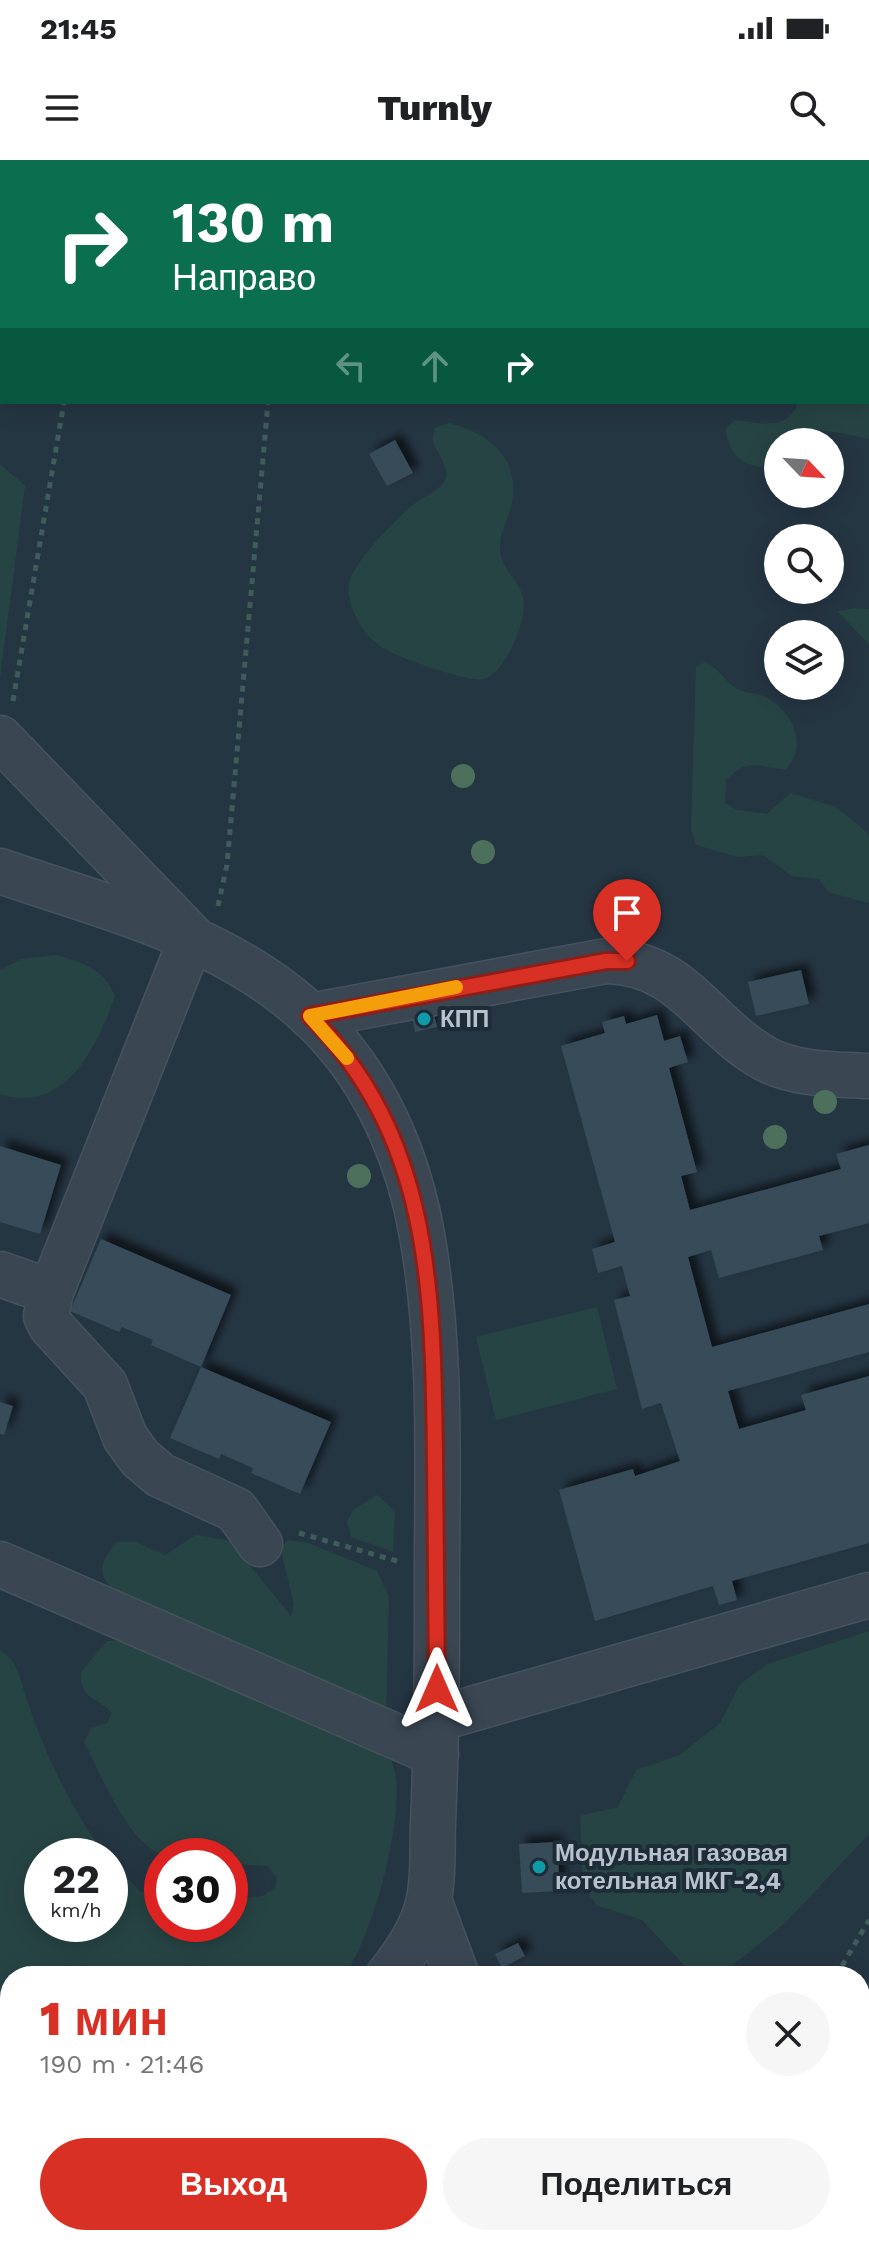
<!DOCTYPE html>
<html lang="ru">
<head>
<meta charset="utf-8">
<style>
	body { margin:0; font-family:"Work Sans",sans-serif; background:#f6f6f6; color:#202124; height:100vh; display:flex; flex-direction:column; font-size:30px; white-space:nowrap }
	* { box-sizing:border-box; margin:0 }
	p { font-size:26px; color:#757577 }
	.icon { flex:none; width:44px; height:44px; fill:none; stroke:currentColor; stroke-width:2; stroke-linecap:round; stroke-linejoin:round }
	.map { position:relative; flex:1; overflow:hidden }
	.drawer { position:absolute; left:0px; top:1806px; width:870px; height:280px; display:flex; flex-direction:column; background:#fff; border-radius:32px 32px 0 0; box-shadow:0 4px 20px #0003 }
	.drawer>* { flex:none }
	.guide { position:absolute; left:0px; top:0px; width:870px; height:244px; box-shadow:0 4px 20px #0003; background:#0b6e4f; color:#fff; overflow:hidden }
	.needle { width:52px; rotate:115deg }
	.tools { position:absolute; left:764px; top:268px; display:grid; gap:16px }
	.tools a { display:grid; place-items:center; width:80px; height:80px; border-radius:50%; background:#fff; box-shadow:0 4px 20px #0003; font-size:40px }
	.speed { position:absolute; left:24px; top:1678px; display:flex; gap:16px; font-size:40px; font-weight:700; text-align:center }
	.speed>* { display:grid; place-content:center; width:104px; height:104px; border-radius:50%; background:#fff; box-shadow:0 4px 20px #0003; line-height:1 }
	.speed small { font-size:20px; font-weight:400 }
	.speed .limit { border:12px solid #d22; background:#fff; color:#111 }
	.pin { position:absolute; display:grid; place-items:center; width:68px; height:68px; color:#fff; margin:-82px -34px; border-radius:50% 50% 50% 0; rotate:-45deg; box-shadow:0 0 8px #0007 }
	.pin .icon { rotate:45deg }
	.me { position:absolute; width:88px; margin:-44px; rotate:0deg; stroke-linejoin:round; filter:drop-shadow(0 0 6px #0008) }
	.turn { display:flex; align-items:center; gap:28px; height:168px; padding:0 40px; font-size:36px }
	.turn .icon { width:104px; height:104px; stroke-width:2.5 }
	.turn b { display:block; font-size:56px; line-height:68px }
	.lanes { display:flex; align-items:center; height:76px; padding:0 40px; background:#0003; justify-content:center; gap:40px; direction:ltr }
	.lanes .off { opacity:.35 }
	.round { display:grid; place-items:center; flex:none; width:84px; height:84px; border-radius:42px; background:#f6f6f6 }
	.summary { display:flex; align-items:center; justify-content:space-between; height:136px; padding:0 40px }
	h1 { font-size:48px; font-weight:800; line-height:60px; color:#d93025 }
	.primary-button { display:flex; gap:16px; margin-top:auto; padding:16px 40px }
	.primary-button a { flex:1; height:92px; border-radius:48px; background:#d93025; color:#fff; font-size:32px; font-weight:800; line-height:92px; text-align:center }
	.primary-button a+a { background:#f6f6f6; color:#202124 }
	.status { display:flex; justify-content:space-between; align-items:center; height:56px; padding:0 40px; background:#fff; direction:ltr }
	.status svg { height:22px; fill:currentColor }
	header { display:flex; justify-content:space-between; align-items:center; height:104px; padding:0 40px; background:#fff; font-size:36px; font-weight:800 }
	.map>svg:first-child { display:block }
	.green { fill:#274444 }
	.building { fill:#374b59; filter:url(#shadow) }
	.lines { fill:none; stroke-linecap:round; stroke-linejoin:round }
	.minor-casing { stroke:#46535f; stroke-width:47 }
	.path { stroke:#405c5a; stroke-width:5; stroke-dasharray:6 6; stroke-linecap:butt }
	.minor { stroke:#3a4753; stroke-width:44 }
	.tree { fill:#4d705c }
	.route-casing { stroke:#8d1f18; stroke-width:20 }
	.route { stroke:#d93025; stroke-width:14 }
	.slow { stroke:#f59e0b; stroke-width:14 }
	.culture-dot { fill:#0f9aa8; stroke:#1e2c38; stroke-width:3 }
	.labels { text-anchor:middle; stroke-width:8; stroke-linejoin:round; paint-order:stroke }
	.poi-label { font-size:24px; font-weight:bold; fill:#b7c2cd; stroke:#1e2c38; text-anchor:start }
</style>
</head>
<body>
<div class="status"><b>21:45</b><svg viewBox="0 0 49 12"><path d="M0 12V9h3v3zM5 12V6h3v6zM10 12V3h3v9zM15 12V0h3v12zM26 1h20v11H26zM47 4h2v5h-2z"/></svg></div>
<header><svg class="icon" aria-label="menu" viewBox="0 0 24 24"><path d="M4 6h16M4 12h16M4 18h16"/></svg>Turnly<svg class="icon" aria-label="search" viewBox="0 0 24 24"><circle cx="10" cy="10" r="6"/><path d="M15 15l6 6"/></svg></header>
<div class="map">
<svg width="869" height="2086" viewBox="0 0 869 2086">
	<defs>
		<filter id="shadow"><feDropShadow dx="7" dy="-7" stdDeviation="4" flood-color="#0009"/></filter>
	</defs>
	<rect width="100%" height="100%" fill="#253643"/>
	<path class="green" d="M869,202V279C843,273 799,262 776,280C767,286 769,299 762,307C739,305 727,290 726,268L736,260C762,263 787,272 798,242H868Z
		M449,263C488,273 520,297 512,342C509,358 499,373 500,389C500,408 519,420 523,437C528,459 506,514 483,519C467,523 394,496 380,486C369,478 359,466 354,453C351,446 347,431 349,424C353,402 396,359 413,345C423,337 441,331 446,318C449,308 435,289 432,279L435,268Z
		M0,304L25,326L0,518Z
		M857,448L869,449V484L837,451Z
		M705,502C718,508 723,518 734,527C743,534 754,532 764,536C792,550 809,585 786,609C757,608 750,596 726,620L725,643L737,650L767,654L790,633L836,647L869,674V743L828,732L819,719L792,716L763,695L738,697L696,685L691,669L696,507Z
		M56,795C82,802 104,809 115,836C97,887 65,955 0,934V810L22,799Z
		M597,1147L617,1229L496,1260L476,1177Z
		M377,1335L395,1351L393,1392L351,1377L347,1362L353,1350Z
		M196,1375L230,1381L291,1456L294,1444L280,1387L289,1380L308,1383L377,1411L389,1437L386,1556L124,1439C98,1419 95,1406 117,1382H136L165,1395Z
		M869,1471V1674L784,1764L719,1816H694L642,1760L596,1745L583,1724L580,1656L618,1647L636,1610L680,1595L720,1563L740,1524L768,1504Z
		M126,1480L380,1588C384,1593 390,1597 392,1602C410,1645 372,1780 344,1816H10V2076H27L0,2086V1491C18,1499 20,1519 26,1537C44,1593 71,1649 106,1696H42V1764H110V1701L140,1731L162,1738V1764H230V1740L262,1736L275,1729L277,1718L268,1706L230,1704V1696C209,1696 180,1701 161,1694C128,1683 100,1612 84,1582L91,1568L107,1563L112,1553C95,1534 81,1543 81,1512L107,1481Z
		M869,1822V1906L860,1903V1841Z"/>
	<path class="building" d="M395,280L413,313L387,326L369,294Z
		M801,810L809,844L756,856L748,822Z
		M432,846L437,867L415,872L411,851Z
		M657,855L664,881L680,876L688,902L669,908L697,1012L681,1016L690,1050L841,1009L836,994L869,985V1063L819,1076L823,1090L719,1118L711,1090L688,1097L712,1187L869,1144V1192L728,1231L739,1269L806,1250L801,1235L869,1216V1383L732,1421L737,1440L719,1445L713,1426L595,1461L559,1330L633,1309L635,1316L680,1301L661,1243L642,1249L614,1140L630,1136L622,1106L598,1113L592,1089L615,1082L561,886L605,873L602,862L624,856L626,864Z
		M0,986L61,1005L40,1074L0,1062Z
		M101,1079L231,1135L201,1207L151,1185L153,1180L122,1167L119,1172L70,1151Z
		M201,1207L331,1262L300,1334L251,1313L253,1308L221,1294L219,1299L170,1278Z
		M0,1242L13,1246L4,1275L0,1274Z
		M557,1682L560,1731L522,1733L519,1684Z
		M518,1783L525,1796L502,1808L495,1794Z
		M869,2022V2086H833L831,2076H860V2023Z"/>
	<g class="lines">
		<g class="minor-casing">
			<path id="minor" d="M0,578L192,777L51,1132L46,1156L51,1166L105,1225L125,1277L140,1298L160,1315L236,1350L260,1384
				M0,711C119,752 248,781 334,880C381,934 410,1005 422,1075C444,1198 436,1330 437,1454C437,1525 436,1594 433,1664C432,1688 434,1715 429,1739C424,1766 405,1795 388,1816
				M310,856L606,801C684,802 706,867 766,899C795,915 836,914 869,916
				M0,1114L51,1132
				M0,1404L436,1594
				M437,1559L869,1435
				M429,1740L457,1816
				M860,1980L869,1979
				M390,2076L392,2086
				M572,2076L576,2086
				M77,2086L91,2076
				M745,2086L753,2076"/>
		</g>
		<path class="path" d="M0,10L2,11
			M868,100L869,99
			M13,541L64,242
			M218,746L227,705L268,242
			M299,1373L397,1401
			M836,1816L869,1760"/>
		<use href="#minor" class="minor"/>
	</g>
	<g class="tree">
		<circle cx="463" cy="616" r="12"/>
		<circle cx="483" cy="692" r="12"/>
		<circle cx="825" cy="942" r="12"/>
		<circle cx="775" cy="977" r="12"/>
		<circle cx="359" cy="1016" r="12"/>
	</g>
	<g class="lines">
		<g class="route-casing">
			<path id="route" d="M437,1529C436,1452 436,1375 435,1298C433,1136 433,978 310,856L606,801H627"/>
		</g>
		<use href="#route" class="route"/>
		<path class="slow" d="M347,898L310,856L456,827"/>
	</g>
	<g class="culture-dot">
		<circle cx="424" cy="859" r="8"/>
		<circle cx="539" cy="1707" r="8"/>
	</g>
	<g class="labels">
		<g class="poi-label">
			<text x="440" y="867">КПП</text>
			<text x="555" y="1701">Модульная газовая<tspan x="555" dy="28">котельная МКГ-2,4</tspan></text>
		</g>
	</g>
</svg>
<div class="tools">
<a><svg class="needle" viewBox="-14 -14 28 28"><path d="M0-13l5 13h-10z" fill="#e53935"/><path d="M0 13l5-13h-10z" fill="#757577"/></svg></a>
<a><svg class="icon" aria-label="search" viewBox="0 0 24 24"><circle cx="10" cy="10" r="6"/><path d="M15 15l6 6"/></svg></a>
<a><svg class="icon" aria-label="layers" viewBox="0 0 24 24"><path d="M12 4l9 5-9 5-9-5zM3 14l9 5 9-5"/></svg></a>
</div>
<div class="speed"><div>22<small>km/h</small></div><div class="limit">30</div></div>
<div class="pin" style="left:627px;top:801px;background:#d93025"><svg class="icon" aria-label="arrive" viewBox="0 0 24 24"><path d="M6 21V4h12l-3 4 3 4H6"/></svg></div>
<svg class="me" style="left:437px;top:1529px" viewBox="-20 -20 40 40"><path d="M0-17L14 15 0 8-14 15z" fill="#d93025" stroke="#fff" stroke-width="4"/></svg>
<div class="guide">
<div class="turn"><svg class="icon" aria-label="right" viewBox="0 0 24 24"><path d="M7 20v-9h11M14 6l5 5-5 5"/></svg><div><b>130 m</b>Направо</div></div>
<div class="lanes"><svg class="icon off" aria-label="left" viewBox="0 0 24 24"><path d="M17 20v-9H6M10 6l-5 5 5 5"/></svg><svg class="icon off" aria-label="ahead" viewBox="0 0 24 24"><path d="M12 20V5M6 11l6-6 6 6"/></svg><svg class="icon" aria-label="right" viewBox="0 0 24 24"><path d="M7 20v-9h11M14 6l5 5-5 5"/></svg></div>
</div>
<section class="drawer">
<div class="summary"><div><h1>1 мин</h1><p>190 m · 21:46</p></div><a class="round"><svg class="icon" aria-label="close" viewBox="0 0 24 24"><path d="M6 6l12 12M18 6L6 18"/></svg></a></div>
<div class="primary-button"><a>Выход</a><a>Поделиться</a></div>
</section>
</div>
</body>
</html>
